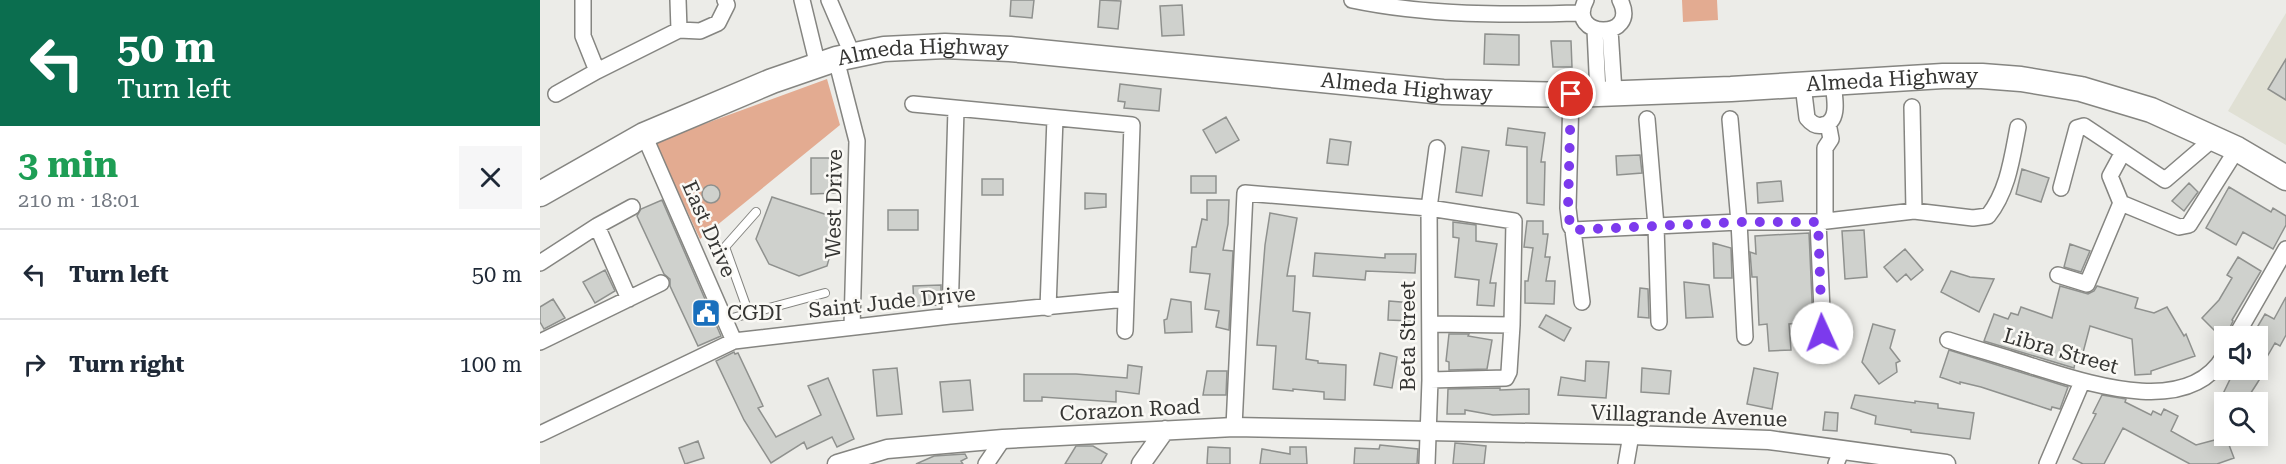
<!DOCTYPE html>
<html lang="en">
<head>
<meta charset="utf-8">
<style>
	body { margin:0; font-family:"Roboto Serif",serif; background:#f6f6f7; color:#1f2937; height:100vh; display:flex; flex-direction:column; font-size:22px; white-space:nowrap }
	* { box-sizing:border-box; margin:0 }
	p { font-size:20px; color:#747a83 }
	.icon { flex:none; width:33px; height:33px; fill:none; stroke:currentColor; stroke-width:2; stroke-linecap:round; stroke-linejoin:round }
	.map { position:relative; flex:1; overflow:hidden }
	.details { display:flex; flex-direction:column; background:#fff; width:540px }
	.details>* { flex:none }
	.banner { background:#0b6e4f; color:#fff; overflow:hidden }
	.buttons { position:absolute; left:1674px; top:326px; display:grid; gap:12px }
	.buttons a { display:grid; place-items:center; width:54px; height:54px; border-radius:0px; background:#fff; box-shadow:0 3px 15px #0003; font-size:30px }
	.pin { position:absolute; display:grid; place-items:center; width:51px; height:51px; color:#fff; margin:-26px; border:3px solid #fff; border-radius:50%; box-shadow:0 2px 6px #0007 }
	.me { position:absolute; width:66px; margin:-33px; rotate:358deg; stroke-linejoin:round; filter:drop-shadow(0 0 4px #0008) }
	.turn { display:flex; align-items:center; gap:21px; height:126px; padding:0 18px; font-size:27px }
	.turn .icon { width:78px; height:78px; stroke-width:2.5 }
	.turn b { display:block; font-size:42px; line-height:51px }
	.round { display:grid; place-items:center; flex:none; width:63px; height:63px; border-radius:0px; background:#f6f6f7 }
	.head { display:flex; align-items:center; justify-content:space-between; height:102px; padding:0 18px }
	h1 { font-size:36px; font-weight:700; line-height:45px; color:#1e9e55 }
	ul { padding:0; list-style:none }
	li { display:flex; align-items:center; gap:18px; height:90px; padding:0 18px; border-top:2px solid #e0e1e3 }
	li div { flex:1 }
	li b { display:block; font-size:22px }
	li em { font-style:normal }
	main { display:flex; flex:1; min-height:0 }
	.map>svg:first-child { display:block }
	.built { fill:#e0e0d4 }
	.green { fill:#e3ab91 }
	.building { fill:#cfd1cd; stroke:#8f918e; stroke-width:1.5 }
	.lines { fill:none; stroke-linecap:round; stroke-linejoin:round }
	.service-casing { stroke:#858581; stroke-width:10 }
	.minor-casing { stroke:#858581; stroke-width:18 }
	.tertiary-casing { stroke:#858581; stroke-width:21 }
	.trunk-casing { stroke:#858581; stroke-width:27 }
	.service { stroke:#fff; stroke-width:8 }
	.minor { stroke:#fff; stroke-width:15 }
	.tertiary { stroke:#fff; stroke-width:18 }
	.trunk { stroke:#fff; stroke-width:24 }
	.route { stroke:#7c3aed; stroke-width:10; stroke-dasharray:0 18 }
	.labels { text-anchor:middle; stroke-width:5; stroke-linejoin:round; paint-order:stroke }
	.street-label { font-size:21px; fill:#353533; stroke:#faf9f5 }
	.poi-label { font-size:21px; fill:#353533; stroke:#faf9f5; text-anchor:start }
</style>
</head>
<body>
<main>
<section class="details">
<div class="banner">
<div class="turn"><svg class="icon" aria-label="left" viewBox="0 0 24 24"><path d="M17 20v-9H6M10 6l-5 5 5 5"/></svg><div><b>50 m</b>Turn left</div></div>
</div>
<div class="head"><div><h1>3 min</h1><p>210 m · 18:01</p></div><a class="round"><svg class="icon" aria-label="close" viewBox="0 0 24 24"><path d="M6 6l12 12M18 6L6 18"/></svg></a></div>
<ul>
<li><svg class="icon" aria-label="left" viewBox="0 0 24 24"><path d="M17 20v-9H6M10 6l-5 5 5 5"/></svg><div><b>Turn left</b></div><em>50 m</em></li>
<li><svg class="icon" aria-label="right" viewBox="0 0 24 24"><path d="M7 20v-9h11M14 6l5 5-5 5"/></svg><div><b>Turn right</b></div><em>100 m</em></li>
</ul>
</section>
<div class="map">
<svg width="1746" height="464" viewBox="0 0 1746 464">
	<rect width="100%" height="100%" fill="#ecece8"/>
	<path class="built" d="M1746,13V145L1688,111Z"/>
	<path class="green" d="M1142,0H1177L1178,20L1143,22Z
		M287,79L300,125L160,239L115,142Z"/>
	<path class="building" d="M471,0H494L492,18L470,16Z
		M560,0L581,1L578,29L558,27Z
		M642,5L644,35L622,36L620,6Z
		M945,34L979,35V65L944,64Z
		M1011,41H1031L1032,67H1013Z
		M1746,59V100L1728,89Z
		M580,84L621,89L619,111L584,108L585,102L578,101Z
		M686,117L699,140L676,153L663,130Z
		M968,128L1005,133L1001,162H1005L1004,205L987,203V147L966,145Z
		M790,139L811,142L808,165L787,163Z
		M922,147L949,151L942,196L916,192Z
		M1100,155L1102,173L1077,175L1076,156Z
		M271,158H298V193L271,194Z
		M1482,169L1509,178L1501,202L1476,194Z
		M651,176H676V193H651Z
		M442,179H463V195H442Z
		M1241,181L1243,201L1218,203L1217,183Z
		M1649,183L1658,192L1644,211L1632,201Z
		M162 194a9 9 0 1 1 18 0a9 9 0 1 1-18 0Z
		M1689,187L1731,212L1733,208L1746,216V225L1733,249L1703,232L1696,245L1666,228Z
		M545,193L566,194V207L545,209Z
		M232,197L300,219L287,266L259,276L229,264L216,239Z
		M122,200L181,336L158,346L130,286V279L124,274L97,216L101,209Z
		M667,200H689L688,224L683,250L693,251L689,330L676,327L679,311L665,309L670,274L650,272L652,247H656L662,219L667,220Z
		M348,210H378V230H348Z
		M730,213L757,218L747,276H755L753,311L770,313L766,359L778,361V363L806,365L805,400L784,399V392L753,389V391L733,389L736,346L717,345L725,245Z
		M987,221H1003V234H1008L1005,257H1010L1006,281H1015L1014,304L985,303V281H988L993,248L984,247Z
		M913,222L936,225V241L957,244L950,283H956L954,306L937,305L939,280L915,277L919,238L913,237Z
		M1324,230L1327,277L1305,279L1302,231Z
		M1269,233L1273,322L1249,324L1251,350L1229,351L1227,324L1219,325L1217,277H1212L1210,252L1216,254L1215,236Z
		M1173,243L1191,248L1192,278H1174Z
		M1530,244L1550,251L1541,272L1524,267Z
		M1365,249L1383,270L1371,280L1366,274L1357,282L1344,267Z
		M775,253L845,258V254H876L875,273L826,271L825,280L773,276Z
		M1698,257L1721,271L1692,320L1693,321L1686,336H1680L1662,318L1679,300L1692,278L1687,275Z
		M65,270L75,291L55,303L43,282Z
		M1411,271L1430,277L1454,279L1439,312L1401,292Z
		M1144,282L1169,285L1173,317L1146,318Z
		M401,285V305L374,306L373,286Z
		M1520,286L1548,294L1554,291L1557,286L1598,298L1595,308L1614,313L1627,307L1644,336L1646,334L1655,356L1611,371V374L1595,375L1592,339L1550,326L1540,364L1535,363L1534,368L1444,341L1454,314L1468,319L1471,313L1478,315L1481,307L1512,318Z
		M1100,288L1108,289L1109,318L1098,317Z
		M1746,297V335L1740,346L1735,343L1720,369H1726L1716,385L1705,402H1689L1681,398L1695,369H1718V336H1712L1725,314L1734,319Z
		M13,299L25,318L4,329L0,322V307Z
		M631,299L651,302L652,332L625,333L624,320L627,319Z
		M849,301L873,303L872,321L848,320Z
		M1006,315L1031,328L1024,341L999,327Z
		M1333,324L1355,330L1350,348L1360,361L1356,363L1357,372L1339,384L1322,362Z
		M909,334H929L928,336L952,340L947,369L909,370V362L906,361Z
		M1409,350L1528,387L1520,409L1512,407L1511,410L1441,387L1420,382V384L1400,377Z
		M194,352L195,354L198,353L223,406L218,408L236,437L281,415L268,386L288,378L314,439L297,447L292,437L267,449L264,442L231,463L204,420L176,361Z
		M840,353L857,357L852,388L834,385Z
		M1046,361L1069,362L1066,398L1018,395L1021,377L1045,381Z
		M588,365L602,367L599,394L576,391V402L502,397V401H484V374H536L587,378Z
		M357,368L362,414L337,416L333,370Z
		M1102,368L1131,371L1129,394L1101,392Z
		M1214,368L1238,373L1232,409L1207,404Z
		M667,371H687L686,395H663Z
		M430,380L433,410L403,412L400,382Z
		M960,388V390L989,389V414L953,415L925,410V414H907L908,389Z
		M1315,395L1375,403V401L1398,404V408L1434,413L1430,439L1371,432V430L1335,424L1336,416L1311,408Z
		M1562,395L1586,399L1585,402L1611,415L1613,411L1621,415L1624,409L1638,416L1631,431L1656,445L1686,437L1694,458L1677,464H1650L1583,428L1564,464H1543L1533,459L1556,414L1553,413Z
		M1285,412L1298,413L1297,431L1283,430Z
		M158,441L164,458L145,464L139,448Z
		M915,443L946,446L944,464H913Z
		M840,445L878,449L877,464H814L815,448L839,449Z
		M536,446H553L567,454L561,464H525Z
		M668,447L690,448V464H667Z
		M750,447H766L767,464H720L722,449L750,454Z
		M425,454L427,458L421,461L423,464H376L394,456Z"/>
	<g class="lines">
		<g class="service-casing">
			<path id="service" d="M209,314L185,247L216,212
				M185,320L285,293"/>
		</g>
		<g class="minor-casing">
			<path id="minor" d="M43,0V36L57,71
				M138,0L139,30
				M262,0L278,66
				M289,0L313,56
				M812,0C888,16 965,15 1042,13
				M1046,0C1025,39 1101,41 1080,0
				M1055,30L1058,93
				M1070,30L1074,92
				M296,59L317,141L312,327
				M1263,85L1267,118C1271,123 1276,127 1283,125C1301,122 1294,95 1293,83
				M16,94L57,71L139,30L160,31L178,23L187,5L185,0
				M1031,95L1028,208L1030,225L1033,230L1199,222H1278L1374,211L1433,218L1448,216C1468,191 1472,158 1478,127
				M373,104L592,125L585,331
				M1372,107L1374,211
				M1107,119L1116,226L1119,322
				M1190,119L1199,222L1205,337
				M104,135L194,341
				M1521,188L1537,128L1544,126L1625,180L1674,138
				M1581,203L1570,176L1583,152
				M1285,221V148L1291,139L1288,123
				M1278,222L1283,333
				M57,226L89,299
				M1033,230L1042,302
				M0,263L57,226L92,207
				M1518,275L1547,284L1581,203L1639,227L1649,225L1697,149
				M508,308L515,118
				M410,316L416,109
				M890,324L972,325
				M1696,336L1746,249
				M1408,340C1436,349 1465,357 1492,366C1545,382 1648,419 1684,356
				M0,342L121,283
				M694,427L705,193L889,208L974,221L972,325L969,372L966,378L890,380
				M0,434L194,341L410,316L586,299
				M446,464L463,439
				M887,464L890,380L889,208L897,148
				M1086,464L1091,435
				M1296,464L1302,449
				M1507,464L1542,382"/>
		</g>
		<g class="tertiary-casing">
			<path id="tertiary" d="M297,464L347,449L463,439L694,427L1091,435L1229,440L1406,464
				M601,464L625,430"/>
		</g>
		<g class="trunk-casing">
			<g id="trunk">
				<path id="s1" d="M0,194L104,135L232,81L296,59L344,49L405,46L470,49L903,92L1031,95L1191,89L1403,76H1442L1481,79L1541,89L1611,110L1697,149L1746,178"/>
			</g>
		</g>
		<use href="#service" class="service"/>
		<use href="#minor" class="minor"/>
		<use href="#tertiary" class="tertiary"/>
		<use href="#trunk" class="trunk"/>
	</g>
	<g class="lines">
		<path class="route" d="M1031,94L1028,208L1030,225L1033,230L1199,222H1278L1282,333"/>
	</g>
	<defs>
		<g id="civic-square" transform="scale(1.5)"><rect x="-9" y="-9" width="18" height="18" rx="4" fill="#196fbc" stroke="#faf9f5"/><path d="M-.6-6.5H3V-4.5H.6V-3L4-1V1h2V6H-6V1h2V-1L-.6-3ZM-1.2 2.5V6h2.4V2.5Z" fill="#fff"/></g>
	</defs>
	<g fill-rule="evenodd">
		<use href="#civic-square" x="166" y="313"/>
	</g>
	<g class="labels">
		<g class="street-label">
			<text dy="7" stroke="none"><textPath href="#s1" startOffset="414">Almeda Highway</textPath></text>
			<text dy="7" stroke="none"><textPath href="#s1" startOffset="1386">Almeda Highway</textPath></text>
			<text dy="7" stroke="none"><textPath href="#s1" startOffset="900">Almeda Highway</textPath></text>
			<text transform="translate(294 204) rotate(-89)" y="7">West Drive</text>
			<text transform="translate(169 229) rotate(66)" y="7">East Drive</text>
			<text transform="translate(352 302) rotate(-6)" y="7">Saint Jude Drive</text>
			<text transform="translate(868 336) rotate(-90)" y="7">Beta Street</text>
			<text transform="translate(1521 351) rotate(16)" y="7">Libra Street</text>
			<text transform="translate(590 410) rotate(-3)" y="7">Corazon Road</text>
			<text transform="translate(1149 416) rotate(2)" y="7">Villagrande Avenue</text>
		</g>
		<g class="poi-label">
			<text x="187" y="320">CGDI</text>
		</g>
	</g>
</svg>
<div class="buttons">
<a><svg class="icon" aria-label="sound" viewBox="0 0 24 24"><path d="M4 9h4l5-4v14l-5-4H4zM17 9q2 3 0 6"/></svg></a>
<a><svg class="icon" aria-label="search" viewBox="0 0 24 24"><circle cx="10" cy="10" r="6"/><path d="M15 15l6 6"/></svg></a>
</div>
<div class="pin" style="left:1031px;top:94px;background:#d93025"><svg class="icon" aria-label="arrive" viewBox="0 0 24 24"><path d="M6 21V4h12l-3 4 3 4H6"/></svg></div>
<svg class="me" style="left:1282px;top:333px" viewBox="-20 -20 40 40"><circle r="19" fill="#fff"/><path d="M0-13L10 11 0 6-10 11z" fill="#7c3aed"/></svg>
</div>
</main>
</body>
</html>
